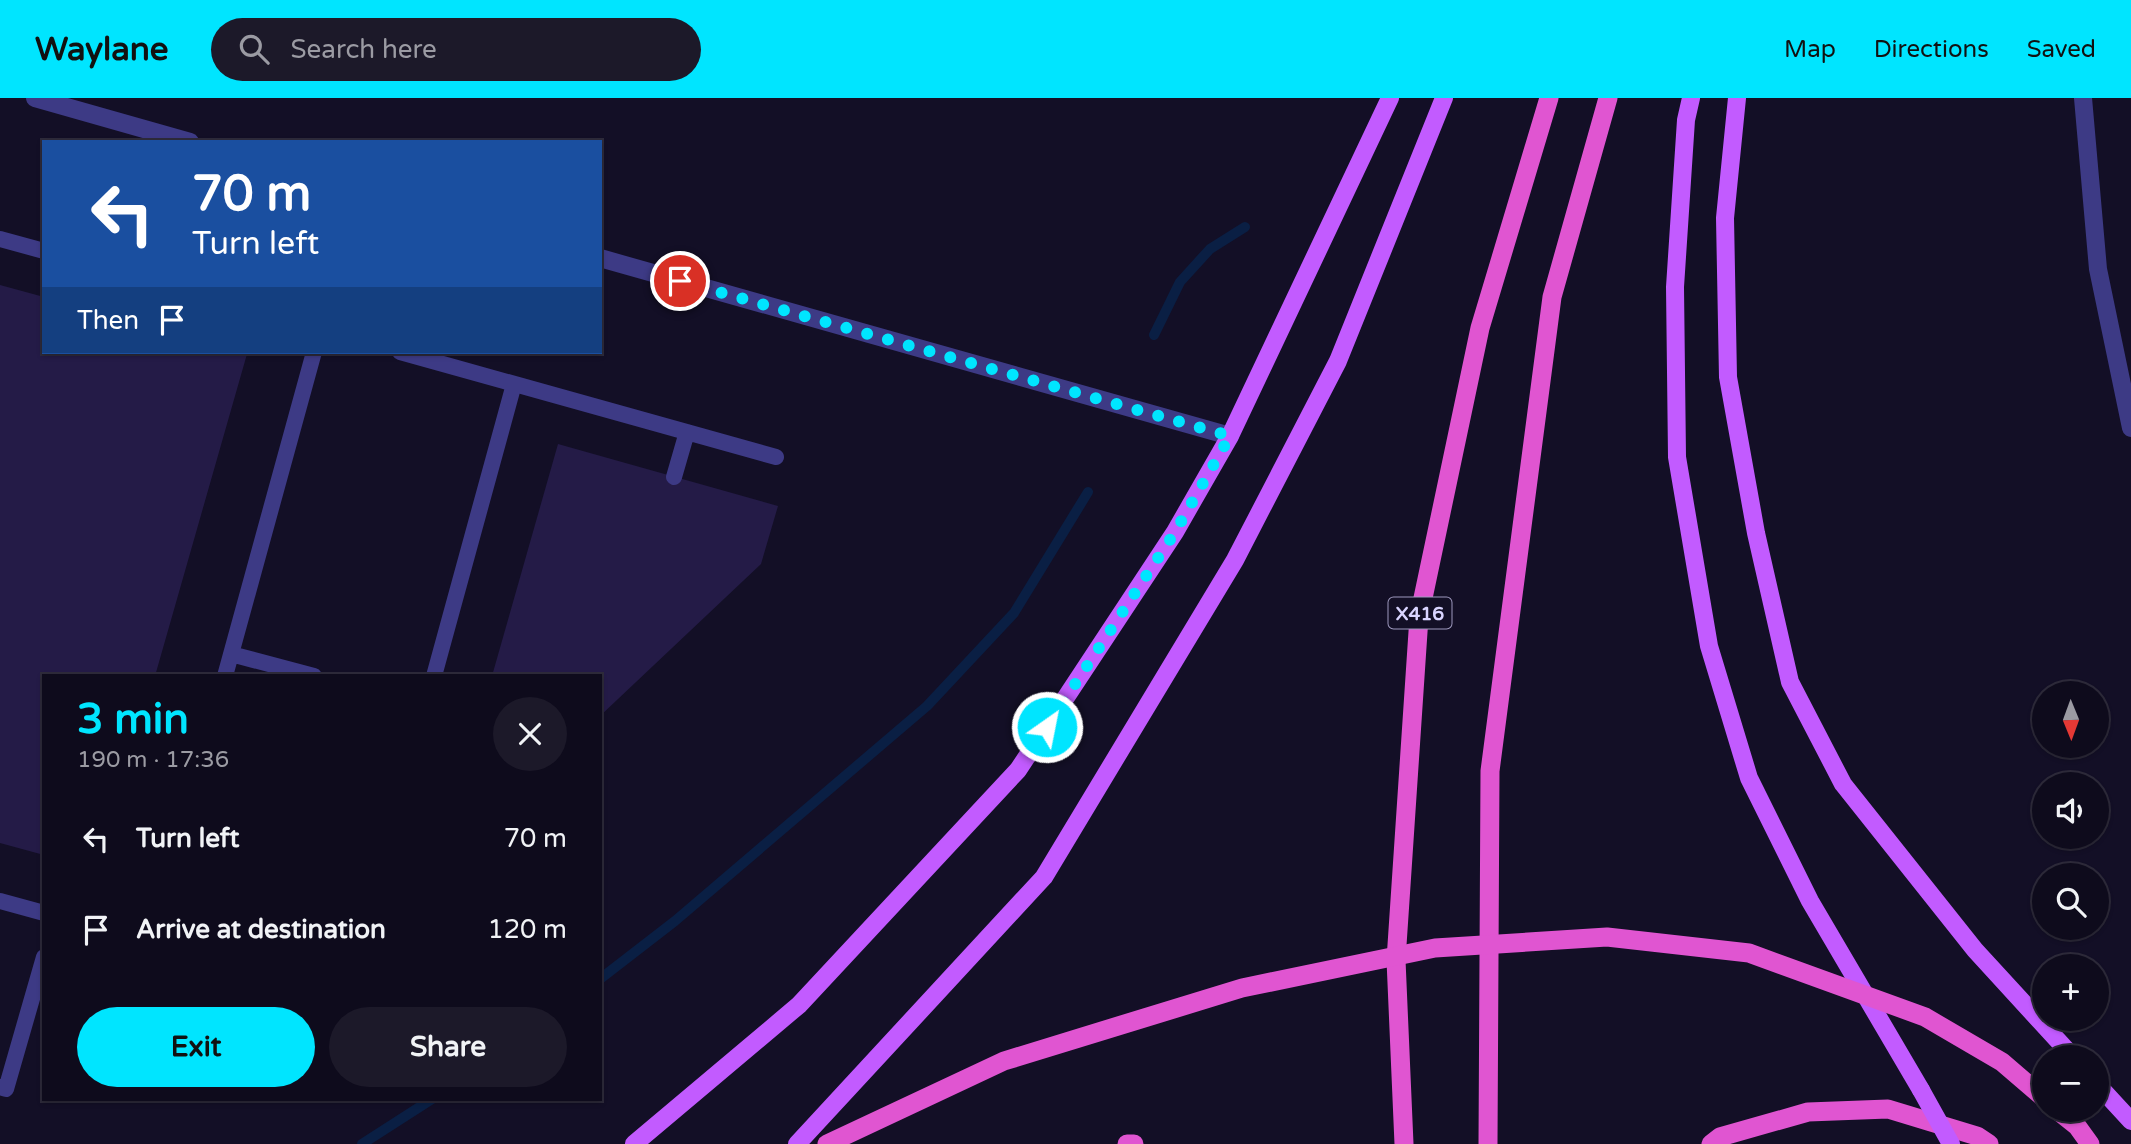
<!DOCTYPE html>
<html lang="en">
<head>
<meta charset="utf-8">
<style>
	body { margin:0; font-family:"Varela Round",sans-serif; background:#1c1929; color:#f1f3f6; height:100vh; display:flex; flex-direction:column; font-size:26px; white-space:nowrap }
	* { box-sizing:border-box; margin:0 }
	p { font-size:23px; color:#9b9ba3 }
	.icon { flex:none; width:38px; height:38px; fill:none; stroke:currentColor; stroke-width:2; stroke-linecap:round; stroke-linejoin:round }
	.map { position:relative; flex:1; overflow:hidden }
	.sheet { position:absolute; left:42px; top:576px; width:560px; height:427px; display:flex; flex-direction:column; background:#0e0b1c; border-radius:0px; box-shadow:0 2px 5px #0004,0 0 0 2px #2e2b3b }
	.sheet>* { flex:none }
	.guide { position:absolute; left:42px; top:42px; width:560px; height:214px; border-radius:0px; box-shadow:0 2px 5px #0004,0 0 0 2px #2e2b3b; background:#1a4fa0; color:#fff; overflow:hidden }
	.needle { width:46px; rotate:179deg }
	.fabs { position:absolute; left:2032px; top:583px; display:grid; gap:14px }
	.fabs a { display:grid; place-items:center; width:77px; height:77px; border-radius:50%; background:#0e0b1c; box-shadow:0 2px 5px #0004,0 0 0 2px #2e2b3b; font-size:35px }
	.pin { position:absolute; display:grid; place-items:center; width:60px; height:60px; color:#fff; margin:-30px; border:4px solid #fff; border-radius:50%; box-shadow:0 2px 7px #0007 }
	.me { position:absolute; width:77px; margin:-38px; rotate:33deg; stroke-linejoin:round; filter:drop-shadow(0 0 5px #0008) }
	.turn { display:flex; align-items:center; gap:24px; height:147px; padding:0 35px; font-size:32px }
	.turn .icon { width:91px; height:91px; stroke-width:2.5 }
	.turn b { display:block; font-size:49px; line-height:60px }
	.then { display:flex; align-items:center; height:66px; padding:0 35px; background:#0003; gap:14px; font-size:26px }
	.round { display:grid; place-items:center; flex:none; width:74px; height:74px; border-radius:37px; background:#1c1929 }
	.headline { display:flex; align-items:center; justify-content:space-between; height:119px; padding:0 35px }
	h1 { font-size:42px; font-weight:800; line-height:52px; color:#00e5ff }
	.button { display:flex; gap:14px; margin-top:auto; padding:14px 35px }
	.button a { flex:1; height:80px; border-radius:42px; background:#00e5ff; color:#111; font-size:28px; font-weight:800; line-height:80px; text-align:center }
	.button a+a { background:#1c1929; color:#f1f3f6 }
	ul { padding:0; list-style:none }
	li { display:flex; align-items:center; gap:21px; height:91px; padding:0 35px }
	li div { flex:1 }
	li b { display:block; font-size:26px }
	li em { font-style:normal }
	header { display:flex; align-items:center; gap:42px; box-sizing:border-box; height:98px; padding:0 35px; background:#00e5ff; color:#111 }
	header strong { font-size:33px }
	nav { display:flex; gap:38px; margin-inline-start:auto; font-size:24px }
	.search { width:490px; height:63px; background:#1c1929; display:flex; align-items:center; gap:18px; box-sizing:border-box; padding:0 24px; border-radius:38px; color:#9b9ba3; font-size:26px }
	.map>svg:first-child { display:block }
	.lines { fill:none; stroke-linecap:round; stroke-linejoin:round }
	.stream { stroke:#0a1f44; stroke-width:10 }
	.building { fill:#241b47 }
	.service { stroke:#3d3a85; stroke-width:16 }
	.minor { stroke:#3d3a85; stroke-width:18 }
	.primary { stroke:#c25bff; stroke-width:18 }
	.trunk { stroke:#e055d1; stroke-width:19 }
	.primary-bridge { stroke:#c25bff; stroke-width:18 }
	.trunk-bridge { stroke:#e055d1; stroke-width:19 }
	.route { stroke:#00e5ff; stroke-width:12; stroke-dasharray:0 21.6 }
	.labels { text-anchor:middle; stroke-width:7; stroke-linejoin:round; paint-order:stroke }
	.shield { fill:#130f26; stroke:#9e99be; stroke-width:2 }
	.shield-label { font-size:19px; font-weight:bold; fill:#d9d4ff }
</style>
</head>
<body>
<header>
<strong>Waylane</strong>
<div class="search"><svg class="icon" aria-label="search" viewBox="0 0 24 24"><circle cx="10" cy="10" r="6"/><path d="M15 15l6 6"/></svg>Search here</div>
<nav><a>Map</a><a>Directions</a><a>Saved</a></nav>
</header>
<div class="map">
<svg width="2131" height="1046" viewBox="0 0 2131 1046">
	<rect width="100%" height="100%" fill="#130f26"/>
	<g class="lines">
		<path class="stream" d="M1154,237L1180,184L1210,151L1245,129
			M600,881L675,823L927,608L1014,515L1088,394
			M362,1046L432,1001"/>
	</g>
	<path class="building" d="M0,187L44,199V254H239L247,256L155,578H44V757L0,745Z
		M558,346L778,408L761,466L600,618V578H492Z"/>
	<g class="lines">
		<path class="service" d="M0,141L44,153
			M400,254L776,359
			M674,379L687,334
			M231,556L314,578
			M225,578L314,254
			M434,578L514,286
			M0,803L44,815
			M0,989L6,991L44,859"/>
		<path class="minor" d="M35,0L190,44
			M2083,0L2098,171L2131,330
			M600,160L1230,338"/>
		<path class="primary" d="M1691,0L1686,22L1675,189L1677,359L1709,548L1749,680L1810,803L1921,992
			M1737,0L1725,120L1728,279L1756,435L1790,584L1843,686L1975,852L2073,959
			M2096,985L2131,1023
			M634,1046L799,907L1018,672L1175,434L1230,338L1390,0
			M797,1046L1044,779L1235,462L1338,263L1444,0"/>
		<path class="trunk" d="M2057,1012L2077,1028L2090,1046
			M1127,1046H1134
			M1404,1046L1396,862L1419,519L1480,230L1549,0
			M1488,1046L1490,673L1552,199L1608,0
			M1711,1046L1720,1039L1808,1014L1888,1011L1977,1038L1989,1046"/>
		<path class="primary-bridge" d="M1921,992L1951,1046"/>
		<path class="trunk-bridge" d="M827,1046L1004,963L1242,890L1435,850L1607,839L1749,855L1925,919L2002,964L2044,1000"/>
	</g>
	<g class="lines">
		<path class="route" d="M680,183L1230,338L1175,434L1047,629"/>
	</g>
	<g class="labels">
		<rect class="shield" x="1388.5" y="499.5" width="63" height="31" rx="5"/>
		<g class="shield-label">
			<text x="1420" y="522">X416</text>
		</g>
	</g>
</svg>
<div class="fabs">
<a><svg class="needle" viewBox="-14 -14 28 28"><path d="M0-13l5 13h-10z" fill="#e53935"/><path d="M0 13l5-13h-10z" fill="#9b9ba3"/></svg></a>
<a><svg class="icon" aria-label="sound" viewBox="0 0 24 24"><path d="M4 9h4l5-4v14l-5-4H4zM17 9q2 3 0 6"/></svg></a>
<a><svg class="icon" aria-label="search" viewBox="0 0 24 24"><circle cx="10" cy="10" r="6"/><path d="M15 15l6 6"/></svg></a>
<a>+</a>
<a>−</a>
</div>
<div class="pin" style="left:680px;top:183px;background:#d93025"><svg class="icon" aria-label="arrive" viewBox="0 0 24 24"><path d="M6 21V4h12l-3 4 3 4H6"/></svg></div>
<svg class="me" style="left:1047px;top:629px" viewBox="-20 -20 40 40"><circle r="17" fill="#00e5ff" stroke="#fff" stroke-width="3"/><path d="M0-11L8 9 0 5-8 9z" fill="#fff"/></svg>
<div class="guide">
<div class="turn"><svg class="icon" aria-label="left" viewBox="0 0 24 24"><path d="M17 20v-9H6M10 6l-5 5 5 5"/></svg><div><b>70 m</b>Turn left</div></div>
<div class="then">Then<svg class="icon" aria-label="arrive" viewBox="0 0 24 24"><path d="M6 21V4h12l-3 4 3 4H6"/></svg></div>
</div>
<section class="sheet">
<div class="headline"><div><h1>3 min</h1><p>190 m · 17:36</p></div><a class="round"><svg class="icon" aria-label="close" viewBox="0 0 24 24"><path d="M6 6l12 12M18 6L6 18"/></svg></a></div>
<ul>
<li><svg class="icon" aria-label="left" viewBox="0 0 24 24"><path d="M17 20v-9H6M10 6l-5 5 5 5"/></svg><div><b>Turn left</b></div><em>70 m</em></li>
<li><svg class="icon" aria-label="arrive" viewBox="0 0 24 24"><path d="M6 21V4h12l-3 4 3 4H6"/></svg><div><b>Arrive at destination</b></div><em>120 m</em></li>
</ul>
<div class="button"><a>Exit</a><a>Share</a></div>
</section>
</div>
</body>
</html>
